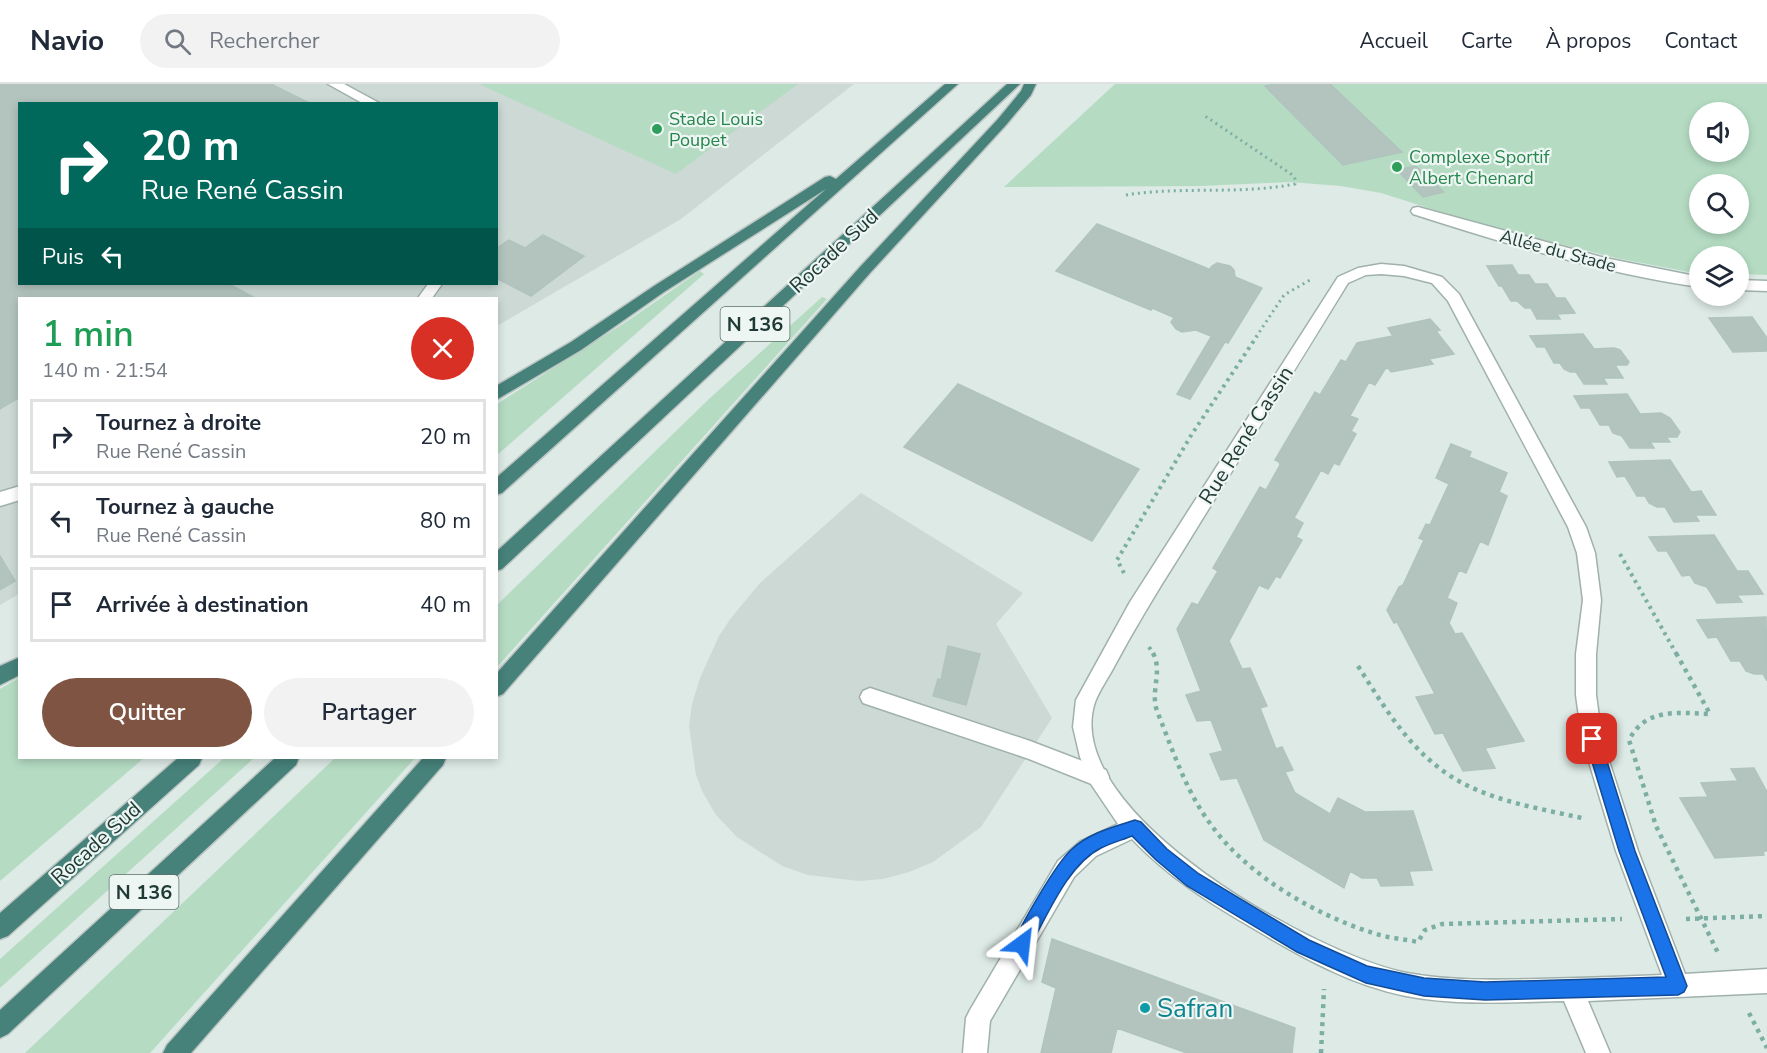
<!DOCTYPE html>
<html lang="fr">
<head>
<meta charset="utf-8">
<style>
	body { margin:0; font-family:"Nunito Sans",sans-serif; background:#f2f2f3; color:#1f2937; height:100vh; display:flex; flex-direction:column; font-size:22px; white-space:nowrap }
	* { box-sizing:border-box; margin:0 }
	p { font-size:20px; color:#747a83 }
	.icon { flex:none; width:33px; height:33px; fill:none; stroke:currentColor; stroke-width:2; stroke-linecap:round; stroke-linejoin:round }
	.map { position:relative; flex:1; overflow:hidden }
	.sheet { position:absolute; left:18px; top:213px; width:480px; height:462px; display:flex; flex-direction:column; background:#fff; border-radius:0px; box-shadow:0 3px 9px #0003 }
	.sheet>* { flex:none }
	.hud { position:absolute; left:18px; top:18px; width:480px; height:183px; border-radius:0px; box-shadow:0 3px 9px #0003; background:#00695c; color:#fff; overflow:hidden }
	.buttons { position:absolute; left:1689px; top:18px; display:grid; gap:12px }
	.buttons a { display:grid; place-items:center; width:60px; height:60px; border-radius:50%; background:#fff; box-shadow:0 3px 9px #0003; font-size:30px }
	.pin { position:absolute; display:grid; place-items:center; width:51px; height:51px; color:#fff; margin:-26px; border-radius:12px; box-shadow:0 3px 9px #0006 }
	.me { position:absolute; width:66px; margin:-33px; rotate:30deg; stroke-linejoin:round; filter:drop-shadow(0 0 4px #0008) }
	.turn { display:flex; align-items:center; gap:21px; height:126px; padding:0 24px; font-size:27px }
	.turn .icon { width:78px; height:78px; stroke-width:2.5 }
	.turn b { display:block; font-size:42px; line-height:51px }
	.then { display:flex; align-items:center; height:57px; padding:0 24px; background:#0003; gap:12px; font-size:22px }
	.round { display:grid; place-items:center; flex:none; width:63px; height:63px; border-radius:32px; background:#f2f2f3 }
	.head { display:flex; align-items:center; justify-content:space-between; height:102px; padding:0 24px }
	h1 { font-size:36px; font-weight:600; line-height:45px; color:#1e9e55 }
	.action { display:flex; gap:12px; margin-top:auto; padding:12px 24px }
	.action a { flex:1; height:69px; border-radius:36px; background:#7f5443; color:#fff; font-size:24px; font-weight:600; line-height:69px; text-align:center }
	.action a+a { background:#f2f2f3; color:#1f2937 }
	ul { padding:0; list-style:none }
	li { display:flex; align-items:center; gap:18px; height:75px; margin:0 12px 9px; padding:0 12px; border:3px solid #e0e1e3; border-radius:0px }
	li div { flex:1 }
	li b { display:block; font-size:22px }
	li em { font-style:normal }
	header { display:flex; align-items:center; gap:36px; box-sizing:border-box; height:84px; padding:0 30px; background:#fff; border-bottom:2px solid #e0e1e3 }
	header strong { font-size:28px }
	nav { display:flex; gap:33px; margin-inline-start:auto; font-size:21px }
	.search { width:420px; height:54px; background:#f2f2f3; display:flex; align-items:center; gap:15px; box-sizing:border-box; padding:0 21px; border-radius:33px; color:#747a83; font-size:22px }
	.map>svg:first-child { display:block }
	.built { fill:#ccd9d4; fill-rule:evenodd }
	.green { fill:#b5dcc3; fill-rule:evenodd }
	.building { fill:#b3c4be; stroke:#b0c3bd; stroke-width:1.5 }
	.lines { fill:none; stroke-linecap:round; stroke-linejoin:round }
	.service-casing { stroke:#a0b1ac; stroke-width:3 }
	.minor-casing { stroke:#a0b1ac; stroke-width:3 }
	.trunk-casing { stroke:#bcc4c2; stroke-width:3 }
	.path-far2 { stroke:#7daea3; stroke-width:3; stroke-dasharray:2 4; stroke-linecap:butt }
	.path-far1 { stroke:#7daea3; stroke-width:4; stroke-dasharray:3 4.5; stroke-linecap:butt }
	.path { stroke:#7daea3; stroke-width:4.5; stroke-dasharray:4 5; stroke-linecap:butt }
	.service { fill:#fff; fill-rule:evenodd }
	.minor { fill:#fff; fill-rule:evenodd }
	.trunk { fill:#46827a; fill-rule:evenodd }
	.route { fill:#1a73e8; stroke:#114b97; stroke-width:1.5 }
	.leisure-dot { fill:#2e9e5b; stroke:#eef6f3; stroke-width:2 }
	.culture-dot { fill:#0f9aa8; stroke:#eef6f3; stroke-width:2 }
	.labels { text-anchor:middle; stroke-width:4.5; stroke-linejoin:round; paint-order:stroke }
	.far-leisure-label { font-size:18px; fill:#27864d; stroke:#eef6f3; text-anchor:start }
	.far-street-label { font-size:18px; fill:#1f3934; stroke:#eef6f3 }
	.shield { fill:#eef6f3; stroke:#5d726d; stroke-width:1.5 }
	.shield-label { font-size:20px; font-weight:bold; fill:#1f3934 }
	.street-label { font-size:21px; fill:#1f3934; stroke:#eef6f3 }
	.near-culture-label { font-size:26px; fill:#0d838f; stroke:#eef6f3; text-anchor:start }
</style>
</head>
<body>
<header>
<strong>Navio</strong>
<div class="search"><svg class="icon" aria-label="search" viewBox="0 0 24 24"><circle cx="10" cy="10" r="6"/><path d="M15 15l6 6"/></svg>Rechercher</div>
<nav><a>Accueil</a><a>Carte</a><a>À propos</a><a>Contact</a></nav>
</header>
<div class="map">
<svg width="1767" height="969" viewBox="0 0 1767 969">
	<rect width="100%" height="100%" fill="#ddeae5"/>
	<path class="built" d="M0,0H854L681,135L497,242L496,214H20L19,510L0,521ZM20,20H496V200H20Z
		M861,409L1023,509L996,540L1052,634L981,743L933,778L909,788L883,795L859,797L808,791L782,782L737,753L716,731L702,707L696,691L689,642L692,620L700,594L719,552L731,534L760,499Z"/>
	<path class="green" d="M479,0H798L676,90Z
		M1115,0H1767V191L1739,190L1738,172H1700L1699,190L1616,174L1476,139L1381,109L1341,102L1290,98L1202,102L1004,103ZM1700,28H1738V68H1700ZM1700,100H1738V140H1700Z
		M700,187L704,190L497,371V320L626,238Z
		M822,213L827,215L497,583V521L710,314Z
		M19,594L20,674H144L0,797V605Z
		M224,674H254L0,904V875Z
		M335,674H415L150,969H25Z"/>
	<path class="building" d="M0,0H271L311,20H20V200H229L255,214H20V313L0,325Z
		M1276,0H1330L1402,68L1343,81L1265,2Z
		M1416,82L1444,108L1423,113L1397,86Z
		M1097,140L1189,177L1151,226L1056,187Z
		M543,151L584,172L531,212L496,194V165L509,156L525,164Z
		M1189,177L1209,185L1173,233L1152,224Z
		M1217,179L1230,182L1234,186L1235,193L1262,204L1228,259L1196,246L1182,248L1176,245L1171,238L1212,182Z
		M1512,181L1518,191H1529L1535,200H1547L1556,214H1565L1575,229L1557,230L1560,235H1537L1531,224H1525L1517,217H1511L1502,202H1499L1487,182Z
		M1752,233L1767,254V267L1733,268L1709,234Z
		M1430,235L1440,246L1436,247L1454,270L1429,275L1433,280L1391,288L1388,284L1385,285L1375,301L1369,298L1350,332L1358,335L1351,347L1356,350L1339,381L1334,379L1328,390L1321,386L1294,434L1303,439L1296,453L1302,456L1280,494L1276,492L1268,505L1259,501L1229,557L1242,585L1250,584L1267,622L1260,624L1276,665L1282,663L1293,686L1285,688L1295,709L1330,730L1338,714L1365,728L1413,727L1432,786L1409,787L1413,801L1381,802L1377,794H1362L1350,787L1344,804L1264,756L1237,694L1221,696L1210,670L1223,667L1211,636L1197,637L1186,611L1201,607L1177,545L1192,519L1198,521L1218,487L1213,484L1260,403L1266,406L1280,381L1279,378L1275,376L1315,308L1320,311L1341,276L1346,278L1357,259L1393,252L1388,244Z
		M1583,250L1594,265L1614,264L1620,266L1629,278L1627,281H1615L1623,294H1603L1607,300H1584L1576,288H1570L1564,285L1560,279H1554L1545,263H1537L1530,252Z
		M1211,253L1225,258L1190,315L1177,310Z
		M958,300L1139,385L1092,457L904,363Z
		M1627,310L1640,330L1661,329L1670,334L1680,348L1677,353H1666L1670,358H1650L1654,364H1630L1622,352L1613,349L1609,341H1600L1590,324H1581L1574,312Z
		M1451,360L1471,368L1469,373L1507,389L1499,408L1507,412L1488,461L1480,457L1466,489L1459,486L1447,514L1457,519L1449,539L1455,550L1462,549L1524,657L1485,664L1495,684L1463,687L1443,649L1435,650L1416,613L1435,610L1397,538L1394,539L1387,526L1399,503L1403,501L1424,456L1419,454L1426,440L1430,441L1449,400L1436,394Z
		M1670,376L1691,408L1701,407L1716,431H1695L1699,437L1674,438L1665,423H1657L1649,419L1645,412H1637L1625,392L1617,393L1609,378Z
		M1714,451L1737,487H1748L1763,510L1737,511L1742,518L1717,519L1707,503L1695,499L1690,491L1682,492L1667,467H1658L1649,453Z
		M0,472L15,497L0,506Z
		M1766,533L1767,597L1763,590H1754L1746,587L1740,577H1731L1717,553L1708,554L1697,536Z
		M948,562L980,570L966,621L933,612L938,595L941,596Z
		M1754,684L1767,708V767H1763L1764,771L1715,774L1680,714L1708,713L1701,699L1738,697L1731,685Z
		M1052,855L1295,944L1292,969H1187L1117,944L1111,969H1041L1056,904L1042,898Z"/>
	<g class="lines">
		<g class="service-casing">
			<path id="service" d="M328,0H344L381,20H364Z
				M428,200H442L432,214H418Z
				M20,402V416L0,422V408Z
				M870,604L1030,657L1106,686L1109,693L1106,700L1099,703L1029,675L863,619L860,613L863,607Z"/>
		</g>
		<g class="minor-casing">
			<path id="minor" d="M1418,123L1605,174L1700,193V203C1606,190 1503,159 1413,130L1411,127L1413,124Z
				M1381,180L1404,182L1442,193L1459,210L1586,443L1595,469L1601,516L1596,570V611L1602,655L1638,767L1685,890L1767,885V909L1588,917L1610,969H1586L1564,917C1512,918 1458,922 1406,912C1351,901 1303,874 1256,846C1211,820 1169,794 1132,755L1096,772L1074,793L990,937L987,969H963L966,934L970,926L1058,777L1081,757L1118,740L1091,700L1080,673L1073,643L1076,616L1130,518L1338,193L1358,184ZM1381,190L1404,192L1432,199L1448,217L1568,443L1577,469L1583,516L1576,570V611L1582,655L1616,767L1662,891C1620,893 1579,894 1537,895C1494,896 1450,897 1407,889C1320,873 1058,729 1095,618C1100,605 1109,593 1115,581C1135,544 1156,509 1179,473C1235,382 1292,291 1348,199L1366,191Z
				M1738,196L1767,197V207L1738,206Z"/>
		</g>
		<g class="trunk-casing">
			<path id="trunk" d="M945,0H958L502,409L496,411V394L826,105L664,208L581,266L496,316V302L571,258L654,202L825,93L830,92L836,95Z
				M1007,0H1020L502,485L496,487V468Z
				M1024,0H1036L1031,11L1006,41L870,189L503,610L496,613V590L860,183L998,35L1021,7Z
				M20,573V591L0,601V582Z
				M178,674H202L199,681L8,852L0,855V829Z
				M275,674H299L296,681L8,950L0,954V926Z
				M423,674H446L443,681L191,969H163L167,961Z"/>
		</g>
		<path class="path-far2" d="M1126,111C1182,102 1239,111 1295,100V95L1291,90L1205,32
			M1256,253L1284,211L1310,196"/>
		<path class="path-far1" d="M1620,470L1677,571
			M1124,489L1117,476L1192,350L1257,252
			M1149,563L1154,571"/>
		<path class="path" d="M1153,569C1163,588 1150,607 1157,627C1172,664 1185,705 1209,738C1245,790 1313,830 1373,849C1388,854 1403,855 1418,858L1425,846L1442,840L1622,835
			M1676,569L1710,630C1678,629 1646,623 1629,656L1656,742L1718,869
			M1358,582C1383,621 1407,662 1446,689C1486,717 1539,724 1586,735
			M1686,835L1767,832
			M1749,929L1767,964
			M1321,969L1324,905"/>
		<use href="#service" class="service"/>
		<use href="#minor" class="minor"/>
		<use href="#trunk" class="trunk"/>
	</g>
	<path class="route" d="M1592,648L1598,650L1600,655L1635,767L1687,902L1684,908L1678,911L1485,916L1424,912L1366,899L1297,868L1187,802L1156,776L1132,752C1122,756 1111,759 1101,764C1067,781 1047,833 1028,866L1022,868L1016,866L1013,860C1022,839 1056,779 1072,765C1089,749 1113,743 1135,736L1141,738L1167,765L1199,790L1309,856L1367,882L1424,894L1485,898L1666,893L1619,767L1585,655L1587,650Z"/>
	<g class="leisure-dot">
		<circle cx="657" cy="45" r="6"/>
		<circle cx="1397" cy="83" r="6"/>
	</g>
	<circle class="culture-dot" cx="1145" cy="924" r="6"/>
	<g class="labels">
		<g class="far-leisure-label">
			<text x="669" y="41">Stade Louis<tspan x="669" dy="21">Poupet</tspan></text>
			<text x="1409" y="79">Complexe Sportif<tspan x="1409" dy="21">Albert Chenard</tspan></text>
		</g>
		<g class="far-street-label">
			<text transform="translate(1558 167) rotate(15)" y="6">Allée du Stade</text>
		</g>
		<g class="shield">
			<rect x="720.5" y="223" width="69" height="34" rx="4.5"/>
			<rect x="109.5" y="791" width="69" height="34" rx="4.5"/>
		</g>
		<g class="shield-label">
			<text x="755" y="247">N 136</text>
			<text x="144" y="815">N 136</text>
		</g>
		<g class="street-label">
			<text transform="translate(834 167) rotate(-43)" y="7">Rocade Sud</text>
			<text transform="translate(1246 351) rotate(-58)" y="7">Rue René Cassin</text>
			<text transform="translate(96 759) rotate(-42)" y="7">Rocade Sud</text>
		</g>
		<g class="near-culture-label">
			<text x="1157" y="933">Safran</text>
		</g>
	</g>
</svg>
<div class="buttons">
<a><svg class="icon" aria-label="sound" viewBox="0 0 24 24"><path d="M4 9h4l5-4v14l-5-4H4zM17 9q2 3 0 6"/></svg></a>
<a><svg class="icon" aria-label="search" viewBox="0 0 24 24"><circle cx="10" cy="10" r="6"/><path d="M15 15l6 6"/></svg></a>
<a><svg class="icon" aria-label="layers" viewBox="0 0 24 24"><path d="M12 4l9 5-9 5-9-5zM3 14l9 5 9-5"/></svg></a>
</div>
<div class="pin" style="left:1592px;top:655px;background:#d93025"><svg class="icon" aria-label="arrive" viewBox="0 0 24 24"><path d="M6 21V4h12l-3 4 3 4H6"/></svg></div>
<svg class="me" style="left:1022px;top:860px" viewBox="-20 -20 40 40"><path d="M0-17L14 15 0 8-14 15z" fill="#1a73e8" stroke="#fff" stroke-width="4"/></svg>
<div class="hud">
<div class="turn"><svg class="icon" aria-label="right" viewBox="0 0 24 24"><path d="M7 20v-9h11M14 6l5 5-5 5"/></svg><div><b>20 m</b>Rue René Cassin</div></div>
<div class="then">Puis<svg class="icon" aria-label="left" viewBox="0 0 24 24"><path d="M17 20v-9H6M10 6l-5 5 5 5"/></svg></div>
</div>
<section class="sheet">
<div class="head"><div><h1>1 min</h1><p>140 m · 21:54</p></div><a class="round" style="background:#d93025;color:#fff"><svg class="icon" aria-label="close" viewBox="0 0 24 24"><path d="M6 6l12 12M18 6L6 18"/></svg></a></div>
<ul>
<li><svg class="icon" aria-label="right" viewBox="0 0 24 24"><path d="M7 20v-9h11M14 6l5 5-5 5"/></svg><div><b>Tournez à droite</b><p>Rue René Cassin</p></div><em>20 m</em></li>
<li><svg class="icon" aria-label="left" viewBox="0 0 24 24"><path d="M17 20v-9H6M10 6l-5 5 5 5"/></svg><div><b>Tournez à gauche</b><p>Rue René Cassin</p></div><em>80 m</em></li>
<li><svg class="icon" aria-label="arrive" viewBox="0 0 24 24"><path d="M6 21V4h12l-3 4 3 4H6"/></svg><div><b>Arrivée à destination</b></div><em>40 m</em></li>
</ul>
<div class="action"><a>Quitter</a><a>Partager</a></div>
</section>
</div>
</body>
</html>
